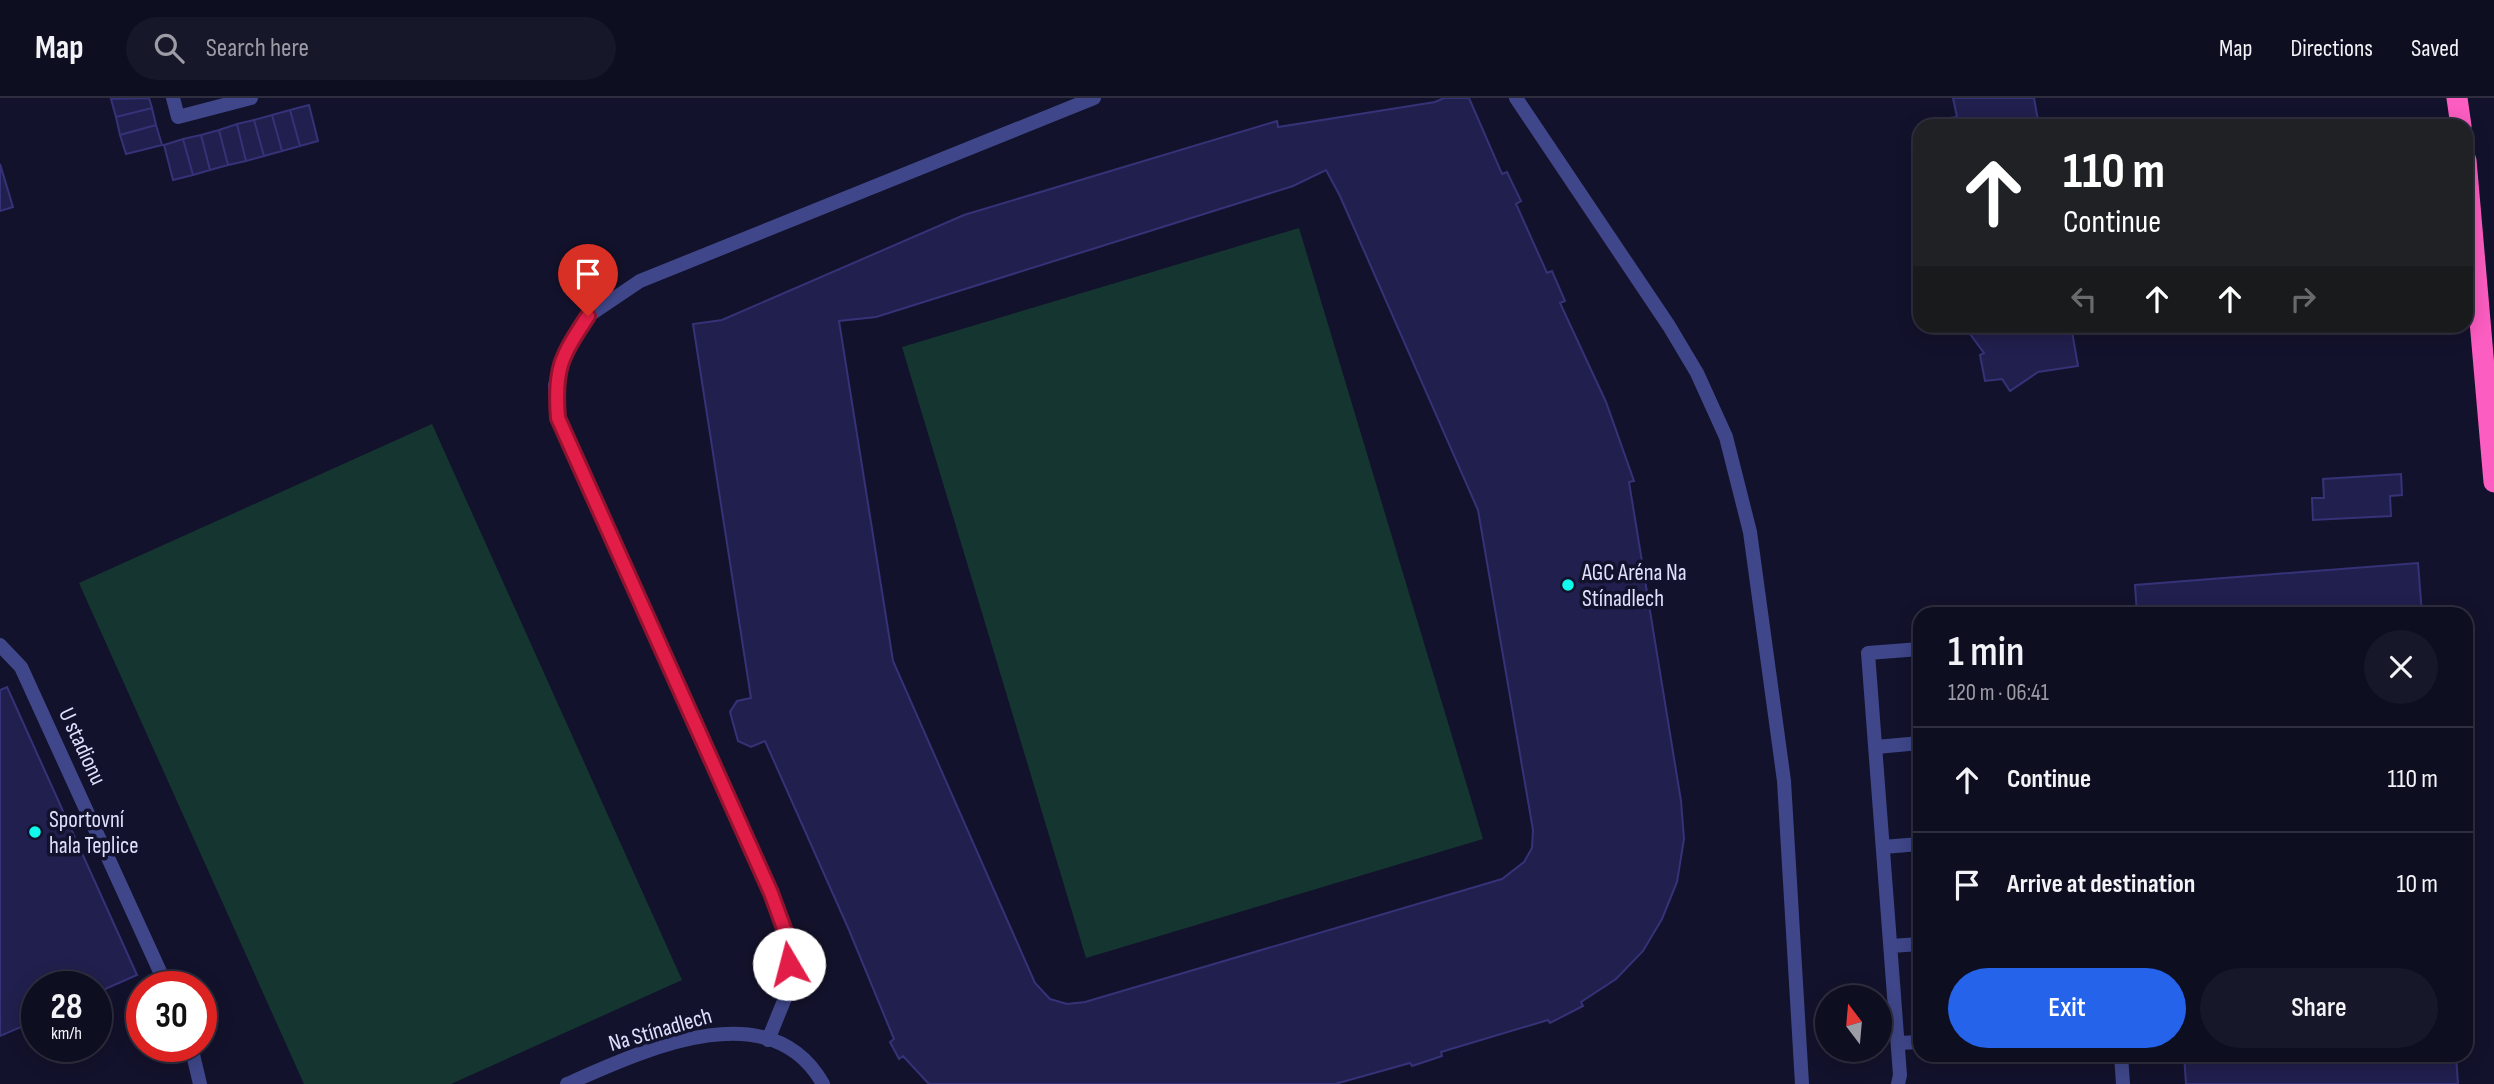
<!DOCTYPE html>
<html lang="en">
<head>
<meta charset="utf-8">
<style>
	body { margin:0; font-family:"Sofia Sans Condensed",sans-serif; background:#17172a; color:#f1f3f6; height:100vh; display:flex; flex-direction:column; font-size:26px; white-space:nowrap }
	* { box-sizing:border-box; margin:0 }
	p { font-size:23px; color:#9b9ca5 }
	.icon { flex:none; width:38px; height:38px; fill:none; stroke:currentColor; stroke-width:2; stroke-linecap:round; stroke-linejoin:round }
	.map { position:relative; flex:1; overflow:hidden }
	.panel { position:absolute; left:1913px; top:509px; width:560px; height:455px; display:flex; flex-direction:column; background:#0e0e21; border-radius:21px; box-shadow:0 4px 18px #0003,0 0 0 2px #2e2e3f }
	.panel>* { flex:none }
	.banner { position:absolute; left:1913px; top:21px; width:560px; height:214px; border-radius:21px; box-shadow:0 4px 18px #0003,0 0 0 2px #2e2e3f; background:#202124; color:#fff; overflow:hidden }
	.needle { width:46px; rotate:344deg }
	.tools { position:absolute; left:1815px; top:887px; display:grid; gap:14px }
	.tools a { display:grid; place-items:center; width:77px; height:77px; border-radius:50%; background:#0e0e21; box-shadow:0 4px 18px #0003,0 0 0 2px #2e2e3f; font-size:35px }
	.speed { position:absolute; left:21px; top:873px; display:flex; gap:14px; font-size:35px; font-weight:700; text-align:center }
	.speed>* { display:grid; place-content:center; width:91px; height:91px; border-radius:50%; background:#0e0e21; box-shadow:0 4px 18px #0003,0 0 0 2px #2e2e3f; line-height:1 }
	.speed small { font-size:18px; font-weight:400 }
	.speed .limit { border:10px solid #d22; background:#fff; color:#111 }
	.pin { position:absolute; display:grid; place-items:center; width:60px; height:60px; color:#fff; margin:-72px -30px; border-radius:50% 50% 50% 0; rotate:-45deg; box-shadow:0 0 7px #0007 }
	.pin .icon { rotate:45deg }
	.me { position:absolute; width:77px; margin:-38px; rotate:352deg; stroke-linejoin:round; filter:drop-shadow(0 0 5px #0008) }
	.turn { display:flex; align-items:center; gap:24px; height:147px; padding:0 35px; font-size:32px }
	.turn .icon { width:91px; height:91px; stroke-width:2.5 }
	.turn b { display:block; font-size:49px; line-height:60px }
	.lanes { display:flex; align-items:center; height:66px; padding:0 35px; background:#0003; justify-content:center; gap:35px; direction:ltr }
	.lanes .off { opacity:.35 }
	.round { display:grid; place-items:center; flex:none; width:74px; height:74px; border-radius:37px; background:#17172a }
	.head { display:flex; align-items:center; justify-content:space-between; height:119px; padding:0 35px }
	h1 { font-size:42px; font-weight:600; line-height:52px }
	.action { display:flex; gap:14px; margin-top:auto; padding:14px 35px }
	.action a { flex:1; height:80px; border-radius:42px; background:#2563eb; color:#fff; font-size:28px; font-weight:600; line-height:80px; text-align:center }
	.action a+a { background:#17172a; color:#f1f3f6 }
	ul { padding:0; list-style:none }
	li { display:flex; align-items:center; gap:21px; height:105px; padding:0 35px; border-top:2px solid #2e2e3f }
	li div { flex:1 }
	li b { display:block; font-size:26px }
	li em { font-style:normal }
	header { display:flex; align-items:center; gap:42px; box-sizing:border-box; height:98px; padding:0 35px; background:#0e0e21; border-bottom:2px solid #2e2e3f }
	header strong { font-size:33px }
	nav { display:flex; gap:38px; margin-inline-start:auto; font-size:24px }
	.search { width:490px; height:63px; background:#17172a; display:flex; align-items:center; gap:18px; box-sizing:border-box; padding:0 24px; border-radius:38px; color:#9b9ca5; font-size:26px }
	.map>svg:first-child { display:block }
	.green { fill:#153630 }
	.building { fill:#211f4d; stroke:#353278; stroke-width:2; fill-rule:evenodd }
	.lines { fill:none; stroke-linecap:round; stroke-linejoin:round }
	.lane { stroke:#3f478a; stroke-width:14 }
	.street { stroke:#3f478a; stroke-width:14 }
	.highway { stroke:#fb5dc0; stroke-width:21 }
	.route-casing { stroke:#92132f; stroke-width:18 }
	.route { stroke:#e11d48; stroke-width:12 }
	.poi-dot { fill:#10f9ed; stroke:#13122c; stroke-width:2.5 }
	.labels { text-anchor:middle; stroke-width:7; stroke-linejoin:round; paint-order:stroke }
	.poi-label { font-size:23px; fill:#dee0fe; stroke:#13122c; text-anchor:start }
	.street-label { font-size:23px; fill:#dee0fe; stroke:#13122c }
</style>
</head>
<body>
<header>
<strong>Map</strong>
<div class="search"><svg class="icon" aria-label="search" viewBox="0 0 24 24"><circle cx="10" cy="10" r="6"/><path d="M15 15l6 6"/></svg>Search here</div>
<nav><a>Map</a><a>Directions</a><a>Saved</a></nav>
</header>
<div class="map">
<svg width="2494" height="986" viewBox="0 0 2494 986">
	<rect width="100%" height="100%" fill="#13122c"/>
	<path class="green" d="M1299,130L1483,741L1086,860L902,249Z
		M432,326L682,882L451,986H304L79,485Z"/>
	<path class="building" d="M149,0L152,10L116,19L111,1Z
		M1444,0H1469L1502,76L1507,74L1521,103L1516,106L1547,175L1552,173L1565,203L1560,205L1606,304L1634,383L1629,384L1681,703L1684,741L1677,784L1662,821L1643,853L1616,881L1581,904L1583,908L1550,925L1548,922L1441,954L1442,958L1412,968L1410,965L1335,986H929L903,958L899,961L890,944L894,941L849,832L765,643L751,649L738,643L730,614L737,603L751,600L693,226L722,222L964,117L1277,23L1278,29L1435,4ZM1326,72L1340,98L1478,412L1533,732L1532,750L1524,764L1502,781L1085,904L1067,906L1050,901L1035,885L893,563L839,223L876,219L1293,88Z
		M1953,0H2034L2039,28H1943L1941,21L1957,19Z
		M309,7L318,43L300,48L290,12Z
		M152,10L156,27L120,37L116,19Z
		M290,12L300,48L282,53L272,17Z
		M272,17L282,53L264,58L254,22Z
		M254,22L264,58L246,63L237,26Z
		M237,26L246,63L228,67L219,32Z
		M156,27L162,47L126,56L120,37Z
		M219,32L228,67L210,72L201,37Z
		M201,37L210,72L193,77L183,41Z
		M183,41L193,77L173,82L164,47Z
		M0,66L13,109L0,113Z
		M1964,228H2071L2078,268L2038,274L2010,293L2002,281L1985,283L1980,257L1984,255Z
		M2401,376L2402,397L2390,398L2391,418L2313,422L2312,400H2324L2323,381Z
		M2418,465L2422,516H2137L2135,487Z
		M7,589L137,877L96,895V889H37V922L0,938V592Z
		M2184,957H2456L2458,986H2186Z"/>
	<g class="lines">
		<path class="lane" d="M173,0L178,19L251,0
			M1876,649L1920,645
			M1883,749L1920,746
			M1891,848L1920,846
			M1898,945L1920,944
			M2121,957L2123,986
			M1898,986L1900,977L1868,555L1920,551"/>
		<path class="street" d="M1516,0L1669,228L1697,275L1726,339L1750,434L1784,683L1802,986
			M0,547L21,569L167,889
			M768,942L790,888L789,844L771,795L557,320L555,287L565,254L588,218L640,183L1094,0
			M191,948L200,986
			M567,986C640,954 770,891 823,986"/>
		<path class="highway" d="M2457,0L2461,28
			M2466,62L2494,384"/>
	</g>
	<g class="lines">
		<g class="route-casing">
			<path id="route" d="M588,218C561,259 554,270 558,320L771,795L789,844V866"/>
		</g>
		<use href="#route" class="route"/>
	</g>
	<g class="poi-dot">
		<circle cx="1568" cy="487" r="7"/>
		<circle cx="35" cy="734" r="7"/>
	</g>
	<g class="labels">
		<g class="poi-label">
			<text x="1582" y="482">AGC Aréna Na<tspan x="1582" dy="26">Stínadlech</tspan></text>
			<text x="49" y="729">Sportovní<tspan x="49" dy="26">hala Teplice</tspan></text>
		</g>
		<g class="street-label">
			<text transform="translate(83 648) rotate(65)" y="8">U stadionu</text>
			<text transform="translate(660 931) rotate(-16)" y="8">Na Stínadlech</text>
		</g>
	</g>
</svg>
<div class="tools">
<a><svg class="needle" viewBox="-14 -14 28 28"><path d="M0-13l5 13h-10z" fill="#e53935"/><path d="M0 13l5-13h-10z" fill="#9b9ca5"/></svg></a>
</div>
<div class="speed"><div>28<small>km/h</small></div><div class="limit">30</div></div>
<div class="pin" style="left:588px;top:218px;background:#d93025"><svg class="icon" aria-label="arrive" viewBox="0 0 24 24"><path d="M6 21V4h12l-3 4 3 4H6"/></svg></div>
<svg class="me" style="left:789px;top:866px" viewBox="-20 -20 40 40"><circle r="19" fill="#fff"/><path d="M0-13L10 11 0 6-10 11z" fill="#e11d48"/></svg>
<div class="banner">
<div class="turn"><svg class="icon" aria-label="ahead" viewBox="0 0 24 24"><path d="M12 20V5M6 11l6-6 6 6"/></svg><div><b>110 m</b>Continue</div></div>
<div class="lanes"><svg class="icon off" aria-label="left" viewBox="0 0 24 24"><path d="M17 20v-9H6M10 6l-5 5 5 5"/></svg><svg class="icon" aria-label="ahead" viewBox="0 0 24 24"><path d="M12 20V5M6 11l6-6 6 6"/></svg><svg class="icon" aria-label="ahead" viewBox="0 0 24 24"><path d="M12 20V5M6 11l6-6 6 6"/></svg><svg class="icon off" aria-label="right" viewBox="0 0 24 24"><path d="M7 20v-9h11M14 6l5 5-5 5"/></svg></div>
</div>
<section class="panel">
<div class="head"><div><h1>1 min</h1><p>120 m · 06:41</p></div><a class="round"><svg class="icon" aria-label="close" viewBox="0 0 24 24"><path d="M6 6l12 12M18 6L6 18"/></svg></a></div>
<ul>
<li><svg class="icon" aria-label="ahead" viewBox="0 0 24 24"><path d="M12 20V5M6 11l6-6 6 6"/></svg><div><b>Continue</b></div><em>110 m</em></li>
<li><svg class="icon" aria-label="arrive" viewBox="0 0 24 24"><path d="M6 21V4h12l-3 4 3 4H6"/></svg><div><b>Arrive at destination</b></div><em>10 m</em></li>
</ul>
<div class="action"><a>Exit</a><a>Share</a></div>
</section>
</div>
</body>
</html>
